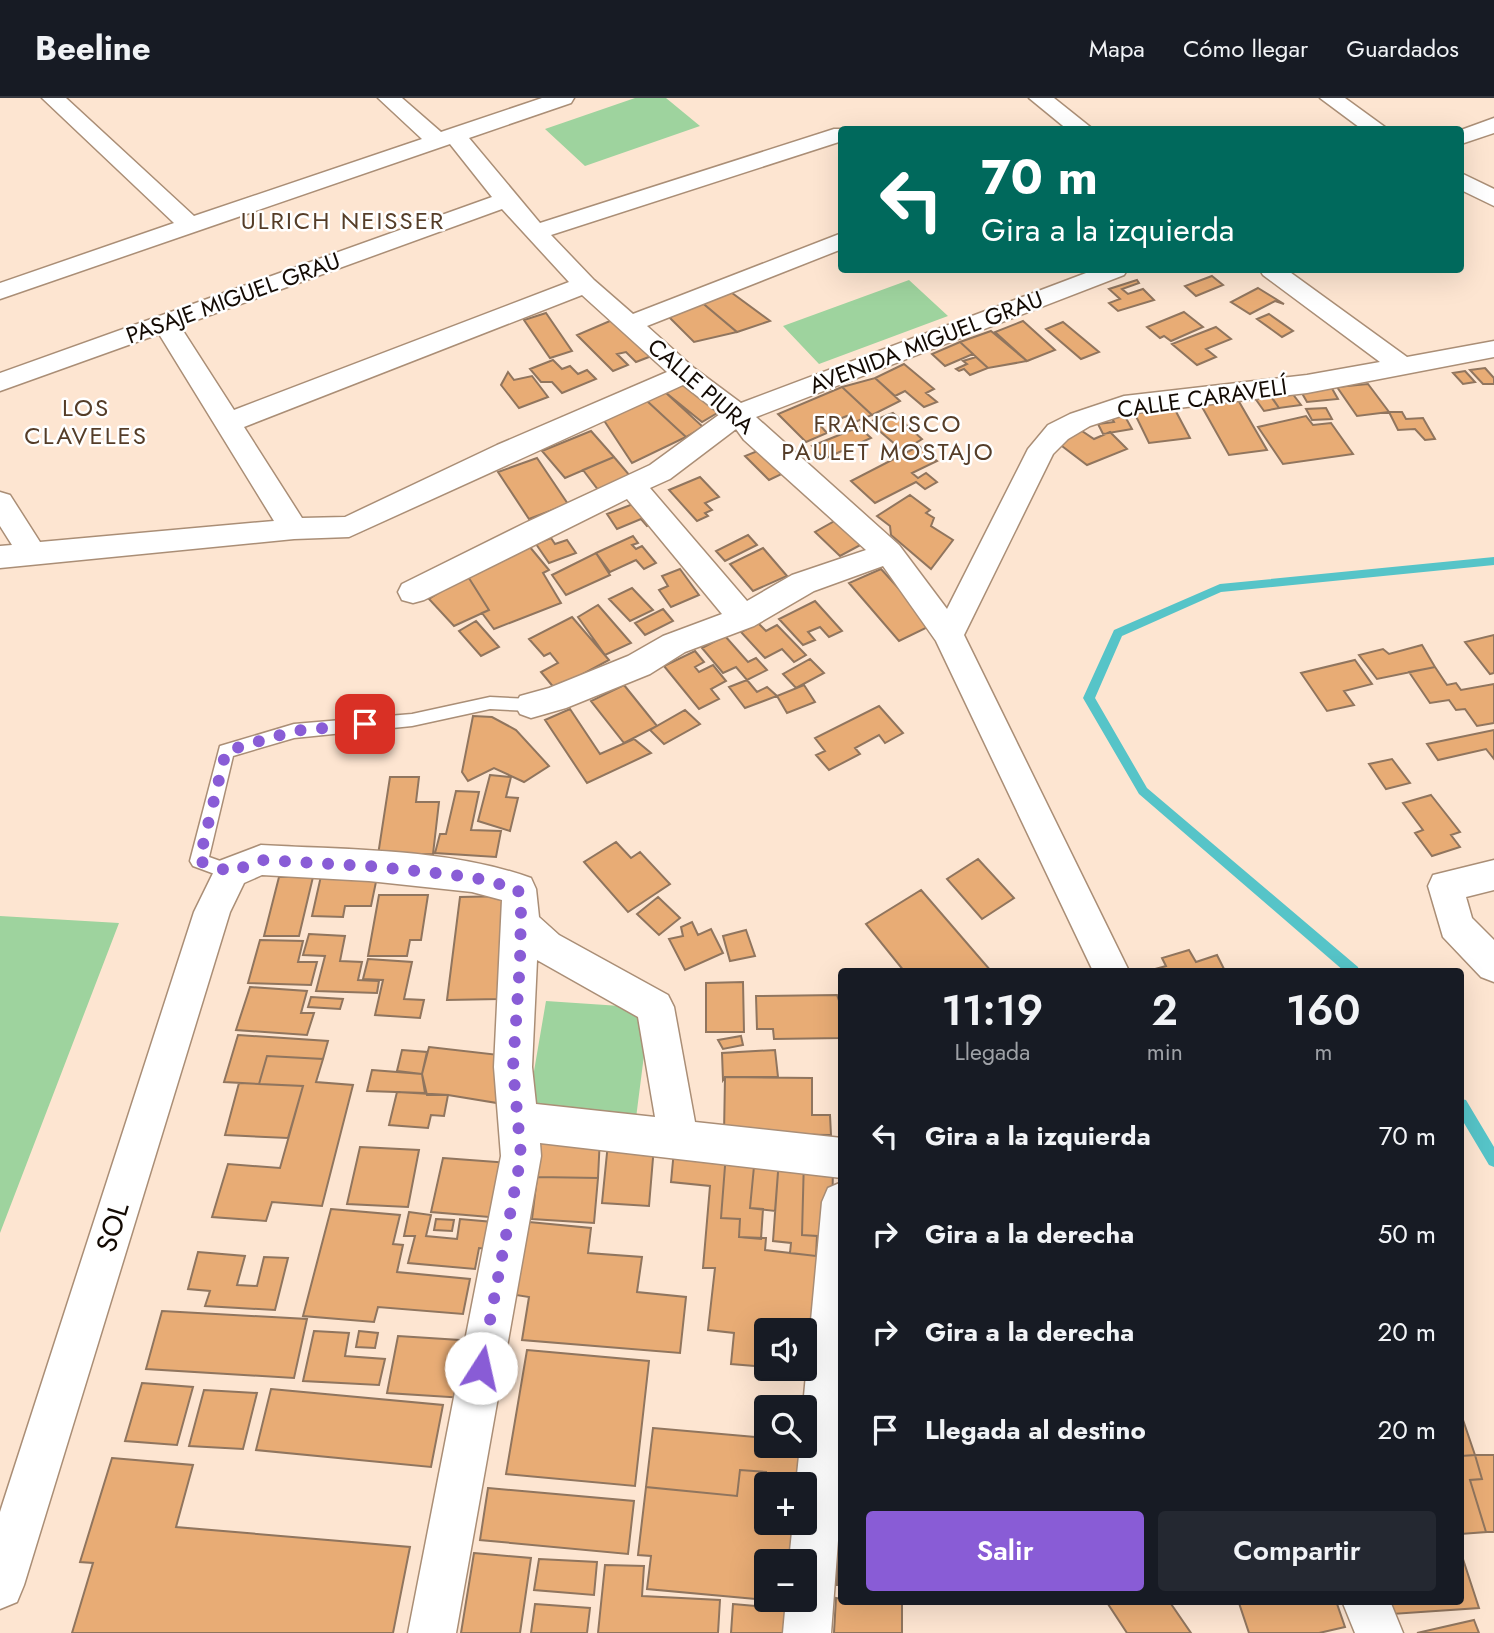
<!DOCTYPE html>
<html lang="es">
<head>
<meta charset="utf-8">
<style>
	body { margin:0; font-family:Jost,sans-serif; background:#242831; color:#f1f3f6; height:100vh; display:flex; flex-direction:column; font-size:26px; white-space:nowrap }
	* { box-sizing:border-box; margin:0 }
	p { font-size:23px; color:#9ea1a6 }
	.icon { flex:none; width:38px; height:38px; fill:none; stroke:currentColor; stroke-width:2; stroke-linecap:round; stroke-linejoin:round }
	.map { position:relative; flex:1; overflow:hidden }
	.panel { position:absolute; left:838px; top:870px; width:626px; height:637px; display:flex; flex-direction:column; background:#171b24; border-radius:7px; box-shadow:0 7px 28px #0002 }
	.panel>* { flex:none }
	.top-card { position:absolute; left:838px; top:28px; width:626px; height:147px; border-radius:7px; box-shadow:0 7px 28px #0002; background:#00695c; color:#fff; overflow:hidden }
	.tools { position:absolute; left:754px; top:1220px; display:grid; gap:14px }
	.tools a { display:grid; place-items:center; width:63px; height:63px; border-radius:7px; background:#171b24; box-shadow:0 7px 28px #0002; font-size:35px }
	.pin { position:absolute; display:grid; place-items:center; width:60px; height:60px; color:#fff; margin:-30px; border-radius:14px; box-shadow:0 4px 10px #0006 }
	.me { position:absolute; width:77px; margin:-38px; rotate:10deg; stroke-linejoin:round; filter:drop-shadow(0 0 5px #0008) }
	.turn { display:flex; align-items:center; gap:24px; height:147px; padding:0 28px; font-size:32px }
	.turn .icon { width:91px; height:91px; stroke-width:2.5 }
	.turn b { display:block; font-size:49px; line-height:60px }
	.eta { display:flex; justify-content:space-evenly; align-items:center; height:119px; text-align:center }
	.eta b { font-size:42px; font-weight:600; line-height:49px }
	.action { display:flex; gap:14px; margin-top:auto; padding:14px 28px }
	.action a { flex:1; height:80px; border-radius:7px; background:#895cd6; color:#fff; font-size:28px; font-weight:600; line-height:80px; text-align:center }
	.action a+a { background:#242831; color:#f1f3f6 }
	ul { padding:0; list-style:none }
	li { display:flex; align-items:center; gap:21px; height:98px; padding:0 28px }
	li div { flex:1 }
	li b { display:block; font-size:26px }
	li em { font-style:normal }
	header { display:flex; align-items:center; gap:42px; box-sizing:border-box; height:98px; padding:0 35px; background:#171b24; border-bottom:2px solid #363941 }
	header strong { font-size:33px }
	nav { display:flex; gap:38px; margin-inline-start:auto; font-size:24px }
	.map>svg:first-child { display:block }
	.green { fill:#9ed39e }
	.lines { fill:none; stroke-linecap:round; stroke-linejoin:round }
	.stream { fill:#56c4c8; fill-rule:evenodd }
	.building { fill:#e8ac75; stroke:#90755e; stroke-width:2 }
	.lane-casing { stroke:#aa8e76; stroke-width:3 }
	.street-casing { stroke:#aa8e76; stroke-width:3 }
	.lane { fill:#fff; fill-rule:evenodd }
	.street { fill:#fff; fill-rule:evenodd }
	.route { stroke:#895cd6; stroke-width:12; stroke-dasharray:0 21.6 }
	.labels { text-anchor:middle; stroke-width:5; stroke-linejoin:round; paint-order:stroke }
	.far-street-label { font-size:23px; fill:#130a03; stroke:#fff }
	.far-neighbourhood-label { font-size:24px; letter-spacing:2px; fill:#553d28; stroke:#fff }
	.street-label { font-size:28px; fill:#130a03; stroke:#fff }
</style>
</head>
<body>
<header>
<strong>Beeline</strong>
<nav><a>Mapa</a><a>Cómo llegar</a><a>Guardados</a></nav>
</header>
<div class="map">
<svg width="1494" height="1535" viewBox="0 0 1494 1535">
	<rect width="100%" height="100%" fill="#fde5d1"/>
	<path class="green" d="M635,0H666L700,28L585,68L545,31Z
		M909,182L948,218L819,266L783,228Z
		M0,818L119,825L0,1135Z
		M546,903L650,910L635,1028L526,1020Z"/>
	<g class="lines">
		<path class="stream" d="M1494,459V467L1221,494L1122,538L1095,600L1147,690L1358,869L1359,873H1344L1139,696L1083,600L1114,532L1220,486Z
			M1461,1001L1466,1002L1494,1049V1069L1489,1067L1461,1020Z"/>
	</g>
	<path class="building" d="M1212,178L1223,187L1196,198L1185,188Z
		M1137,182L1139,185L1122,191L1128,196L1143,191L1154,202L1118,213L1109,205L1120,201L1109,191Z
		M1258,190L1284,206L1275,203L1250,216L1231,204Z
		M728,192L770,223L737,234L699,202Z
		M699,202L737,234L694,244L666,216Z
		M1184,214L1203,229L1171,243L1164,238L1160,240L1147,229Z
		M546,215L572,253L550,260L524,222Z
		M1269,216L1293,233L1282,239L1257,221Z
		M617,220L654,257L636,264L626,254L617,256L628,267L613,273L577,237Z
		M1023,223L1055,252L1027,263L995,234Z
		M1063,224L1099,254L1081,261L1046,231Z
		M1216,229L1231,241L1206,251L1216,259L1197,267L1172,246Z
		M991,233L1027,263L988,270L960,244Z
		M960,244L973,256L945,268L932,256Z
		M976,259L988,270L970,277L964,271L959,273L956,271L967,266L963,263Z
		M553,262L562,271L570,268L578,276L587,272L596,281L562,295L552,284H541L530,271Z
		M904,266L934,291L926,295L937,304L924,309L905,293L895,298L875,280Z
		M1485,270L1494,280V286H1483L1470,272Z
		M1465,273L1475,284L1463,286L1453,275Z
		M508,274L514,282L532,278L548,299L519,310L501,287Z
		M875,280L900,303L872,317L842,289Z
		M686,282L724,311L702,324L665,294Z
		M1368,286L1389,314L1357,318L1337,289Z
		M1330,287L1338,301L1307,304L1299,290Z
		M842,289L872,317L855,324L847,318L834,323L829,318L816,323L827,335L806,344L778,316Z
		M1267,293L1279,310L1264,313L1252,296Z
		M665,294L703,329L686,339L646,302Z
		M1234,295L1267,352L1229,357L1197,300Z
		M1292,295L1301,307L1279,310L1271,298Z
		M646,302L686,339L632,365L603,321Z
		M1172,306L1190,340L1149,345L1132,310Z
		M1326,310L1332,321L1312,322L1306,311Z
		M1122,313L1132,331L1103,336L1098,326L1114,324L1109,315Z
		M1389,314H1402L1406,321L1423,320L1435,341L1425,342L1415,331L1398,332Z
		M893,315L922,341L903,353L869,324Z
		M1306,318L1313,327L1331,325L1353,356L1283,366L1258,329Z
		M1073,327L1094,341L1110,334L1127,351L1087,367L1050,339Z
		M859,329L871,340L824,361L812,348Z
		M591,333L614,359L565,380L542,353Z
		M919,348L937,363L912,375L918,380L926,375L937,384L925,391L916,384L875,405L851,383Z
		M765,350L788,373L769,382L745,358Z
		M614,359L631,379L599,393L583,372Z
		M537,360L568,406L529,421L498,374Z
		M700,379L719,399L705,405L712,412L705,415L708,418L697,423L669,392Z
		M910,397L930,412L926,415L934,420L931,428L953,442L931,471L891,437L890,428L877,418Z
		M641,403L657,423L647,428L641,421L617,431L607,416Z
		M840,420L866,444L840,458L815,434Z
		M748,437L757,447L725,463L716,453Z
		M633,438L638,445L632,447L636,451L642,448L656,465L644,471L636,462L610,474L596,455Z
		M551,440L555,446L567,442L576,455L549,465L536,446Z
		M529,448L549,472L543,475L561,505L494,531L482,515L489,512L467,477Z
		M763,450L787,478L753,493L730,466Z
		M596,455L610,477L566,497L552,477Z
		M680,471L699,497L671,509L659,492L668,488L662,478Z
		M881,471L932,527L899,543L849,485Z
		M467,477L489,512L454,528L429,501Z
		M632,490L653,512L630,523L609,501Z
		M815,503L842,533L829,539L820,529L808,534L815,542L803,547L779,521Z
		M598,507L631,545L605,557L578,519Z
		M663,511L673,523L645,537L635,525Z
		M572,519L609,562L555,591L541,574L558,565L550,555L544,558L529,541Z
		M476,523L499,549L481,558L459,533Z
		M758,525L766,533L777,527L806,557L794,564L782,551L765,560L741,534Z
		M1494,537V575L1490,576L1465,544Z
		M725,538L748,564L756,560L767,572L747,582L736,569L723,575L702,550Z
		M1422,547L1435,569L1377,581L1359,557L1383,551L1389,556Z
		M695,553L704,564L695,569L699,574L713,567L726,583L711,591L719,601L699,611L664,568Z
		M810,561L824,575L796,590L783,576Z
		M1355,562L1372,586L1344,593L1354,607L1327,613L1301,575Z
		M1435,569L1447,587L1456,585L1461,592L1494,586V625L1477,628L1465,611L1456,612L1449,602L1430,605L1409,574Z
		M747,582L757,594L767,589L777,598L745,610L729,589Z
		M624,587L657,628L624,645L591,603Z
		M804,587L815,604L787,615L777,598Z
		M879,608L903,635L885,645L879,637L855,650L860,656L829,672L816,657L825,653L815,640Z
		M570,611L600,656L634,641L651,655L587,685L545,622Z
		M685,612L700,626L664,646L650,632Z
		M473,618L492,619L516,632L549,668L524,684L494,670L468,683L462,674Z
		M1494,632V661L1486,651L1438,662L1427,646Z
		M1392,661L1410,685L1386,691L1369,666Z
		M490,677L511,679L506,699L518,700L510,733L478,723Z
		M390,679H419L416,704H439L433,756L378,757Z
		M456,693L479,694L471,732L501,733L496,759L435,755L440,736H446Z
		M1431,697L1460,734L1451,737L1460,749L1432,758L1415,735L1423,732L1403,705Z
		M616,744L631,760L640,754L670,786L628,814L584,764Z
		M978,761L1014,800L982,821L947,781Z
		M321,778L377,779L371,808H345L343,819L312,818Z
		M279,779H313L299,838H264Z
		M921,792L991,873H904L866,826Z
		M379,797H428L421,842H410L407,858H368Z
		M510,798L499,901L447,902L460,799Z
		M658,799L680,820L659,837L637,816Z
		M692,824L698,837L711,831L723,855L685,872L669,841L683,838L681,829Z
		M746,832L755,858L730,863L723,838Z
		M309,836L345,838L340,863L362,864L358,882L379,883L377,895L316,893L325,858L303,857Z
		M260,842L303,843L298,864H317L311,887L248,885Z
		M1189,852L1196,864L1217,857L1225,873H1148L1166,868L1162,860Z
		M368,861L412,864L404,901L424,902L420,920L375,917L383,882L363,881Z
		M743,884L744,934H706V885Z
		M250,889L307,893L301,915H314L307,937L236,932Z
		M837,897L842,911V940L774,941L773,931H757L756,898Z
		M311,899L343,901L340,911L308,909Z
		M238,937L328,943L323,961L267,958L259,986L224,984Z
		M741,938L743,947L723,951L718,942Z
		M429,949L508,958L497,1005L448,997H427L422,976Z
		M402,952L427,954L422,976L397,973Z
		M775,952L778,979H725L723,982L722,955Z
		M267,958L323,961L316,984L353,987L322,1108L272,1104L266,1123L212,1119L228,1066L280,1070L303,988L259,986Z
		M372,972L422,976L425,995L367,993Z
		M725,979L812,980V1017H830L831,1037L724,1036Z
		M239,985L303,988L288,1040L225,1037Z
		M397,994L448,997L444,1018L431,1017L428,1030L389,1027Z
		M540,1038L600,1039L598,1080L537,1079Z
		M608,1045L654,1048L649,1108L602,1105Z
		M360,1049L419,1052L408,1109L347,1106Z
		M674,1052L726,1055L721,1120L740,1121L739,1139L766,1140L765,1152L816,1158L821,1156L816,1273L785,1270H805V1232H766V1269L731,1266L734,1235L708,1232L715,1170H703L710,1088L671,1084Z
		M726,1055L755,1058L750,1110L763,1111L761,1141L739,1139L740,1121L721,1120Z
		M755,1058L779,1061L775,1113L750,1110Z
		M443,1060L511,1065L501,1120L431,1114Z
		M804,1060L802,1137L817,1138L816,1158L790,1155L791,1145L773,1143L779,1061Z
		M804,1060L833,1062L832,1139L802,1137Z
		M537,1079L598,1080L594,1125L532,1121Z
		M331,1111L400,1117L393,1146L403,1147L397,1174L470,1181L463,1216L378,1209L374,1224L303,1218Z
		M409,1114L431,1117L426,1138L457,1141L460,1121L493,1124L488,1151L479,1150L475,1171L408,1165L415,1138H404Z
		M436,1121L454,1122L452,1133L434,1132Z
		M529,1124L591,1130L588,1155L642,1159L637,1194L686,1199L680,1255L522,1242L529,1199L516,1197Z
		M198,1154L245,1158L237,1187L257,1188L264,1159L288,1160L275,1212L205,1208L210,1193L188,1191Z
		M162,1213L307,1221L294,1280L146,1271Z
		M314,1233L349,1235L345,1258L385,1261L379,1287L303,1283Z
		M359,1233L378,1235L375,1250L356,1249Z
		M398,1238L475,1243L465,1300L387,1295Z
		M527,1252L649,1263L635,1388L506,1376Z
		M142,1285L193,1289L177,1347L125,1343Z
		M271,1291L443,1307L431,1369L256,1352Z
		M204,1292L257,1295L243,1351L189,1348Z
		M1461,1316L1475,1357L1461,1358Z
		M653,1330L766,1340V1348H805V1343L808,1344L805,1406V1386H766V1405L764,1404L766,1374L740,1372L737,1398L646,1389Z
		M1475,1357L1482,1381L1470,1382L1486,1434L1461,1436V1358Z
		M1475,1357H1494V1434H1486L1470,1382L1482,1381Z
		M112,1360L193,1367L176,1429L410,1449L393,1535H72L93,1465L80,1464Z
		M740,1372L766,1374L764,1404L766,1405V1424H804L802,1463H766V1502H800V1505L647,1491L651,1458L638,1457L646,1389L737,1398Z
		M488,1390L634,1403L628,1456L480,1442Z
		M837,1408H842V1487H837Z
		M474,1455L531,1460L520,1535H461Z
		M1461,1455L1479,1510L1392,1516L1388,1503H1461Z
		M539,1461L597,1464L594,1497L534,1492Z
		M605,1467L644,1468L642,1498L720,1502L718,1535H598Z
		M836,1500L842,1501V1503L902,1506V1535H834Z
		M1106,1503H1169L1191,1535H1127Z
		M1244,1503H1336L1345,1529L1319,1535H1249L1239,1505Z
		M535,1506L590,1510L587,1535H531Z
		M733,1506L787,1511L786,1535H731Z
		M1474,1522L1479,1535H1417Z"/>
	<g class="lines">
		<g class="lane-casing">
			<path id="lane" d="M490,599L531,601L539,607L531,613L490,611L412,628L294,640L233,658L209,759L237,769L240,774L237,779L231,782L193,768L190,763L220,648L294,626L412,616Z"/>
		</g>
		<g class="street-casing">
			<path id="street" d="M42,0H66L194,118L422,41L378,0H402L441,34L542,0H574L571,5L469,40L540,125L834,31H850L842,32V43L551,137L594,182L633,216L842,135V151L647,228L694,270L741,305L1094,172H1127L1124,177L756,319L899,447L947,511L1028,351L1048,327L1070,316L1124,298L1307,277L1380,264L1263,177L1260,172H1287L1407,259L1494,243V259L1307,295L1127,316L1090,328L1068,341L1053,356L964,537L1129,873H1093L936,543L883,468L814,493L754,528L685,554L650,576L566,610L531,620L520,616L515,607L520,598L549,590L628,558L663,538L722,516L627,401L424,502L413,505L402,502L398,494L402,486L525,425L650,367L720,316L683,287L349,439L294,441L0,470V448L12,447L0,428V394L10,397L40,444L274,423L159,236L0,293V275L492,99L450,46L0,201V185L174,125ZM502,111L569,184L234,312L180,228ZM582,197L667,274L497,347L345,419L302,420L244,329ZM736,331L744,342L866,452L792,477L747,503L650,390L670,381Z
				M1029,0H1054L1094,32H1068Z
				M1320,0H1345L1389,32H1363Z
				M1494,20V35L1461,46V32Z
				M1461,75L1494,91V108L1461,92Z
				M261,747C348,752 448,750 531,780L536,791L539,819L559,837L668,897L674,909L695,1024L842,1040V1080L540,1045L541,1058L456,1535H408L501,1058L494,969L502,802L472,794L369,783L262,777L244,785L230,814L24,1487L17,1504L0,1511V1414L194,814L219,763ZM537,862L638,919L655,1019L536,1006L532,969Z
				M1494,762V792L1466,799L1472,820L1494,842V884L1481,879L1443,839L1428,788L1433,777Z
				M842,1084V1390L831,1535H783L786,1502H805V1463H789L793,1424H805V1386H796L800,1348H805L803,1309L822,1104L828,1090Z
				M1342,1503H1390L1403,1535H1355Z"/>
		</g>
		<use href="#lane" class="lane"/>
		<use href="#street" class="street"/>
	</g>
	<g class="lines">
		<path class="route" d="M365,626L294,633L226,653L199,763L231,774L261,762L369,768L472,779L518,791L521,810L520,864L513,969L521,1058L481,1270"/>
	</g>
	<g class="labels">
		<g class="far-street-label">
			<text transform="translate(233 200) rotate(-20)" y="8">PASAJE MIGUEL GRAU</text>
			<text transform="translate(926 244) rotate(-21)" y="8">AVENIDA MIGUEL GRAU</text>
			<text transform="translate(701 288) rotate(41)" y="8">CALLE PIURA</text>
			<text transform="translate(1202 300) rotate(-8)" y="8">CALLE CARAVELÍ</text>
		</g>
		<g class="far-neighbourhood-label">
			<text x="343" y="131">ULRICH NEISSER</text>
			<text x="86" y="318">LOS<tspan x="86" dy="28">CLAVELES</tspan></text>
			<text x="888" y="334">FRANCISCO<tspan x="888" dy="28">PAULET MOSTAJO</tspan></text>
		</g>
		<g class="street-label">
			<text transform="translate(112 1129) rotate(-73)" y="10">SOL</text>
		</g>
	</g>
</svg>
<div class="tools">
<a><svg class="icon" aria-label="sound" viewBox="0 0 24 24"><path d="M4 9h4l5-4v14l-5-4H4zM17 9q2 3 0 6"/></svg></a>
<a><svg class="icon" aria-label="search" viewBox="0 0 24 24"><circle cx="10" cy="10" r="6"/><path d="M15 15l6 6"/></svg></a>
<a>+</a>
<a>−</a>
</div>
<div class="pin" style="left:365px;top:626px;background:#d93025"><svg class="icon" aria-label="arrive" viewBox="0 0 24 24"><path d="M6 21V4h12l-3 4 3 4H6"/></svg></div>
<svg class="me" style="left:481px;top:1270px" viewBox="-20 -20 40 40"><circle r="19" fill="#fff"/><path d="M0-13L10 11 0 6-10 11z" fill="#895cd6"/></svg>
<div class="top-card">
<div class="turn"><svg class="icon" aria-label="left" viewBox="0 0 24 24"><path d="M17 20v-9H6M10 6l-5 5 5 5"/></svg><div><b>70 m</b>Gira a la izquierda</div></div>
</div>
<section class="panel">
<div class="eta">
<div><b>11:19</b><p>Llegada</p></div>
<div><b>2</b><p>min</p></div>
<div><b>160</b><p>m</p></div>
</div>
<ul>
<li><svg class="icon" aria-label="left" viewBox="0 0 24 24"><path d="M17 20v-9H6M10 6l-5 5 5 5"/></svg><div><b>Gira a la izquierda</b></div><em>70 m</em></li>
<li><svg class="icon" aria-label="right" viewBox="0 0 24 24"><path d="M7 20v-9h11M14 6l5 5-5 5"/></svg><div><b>Gira a la derecha</b></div><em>50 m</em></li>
<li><svg class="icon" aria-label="right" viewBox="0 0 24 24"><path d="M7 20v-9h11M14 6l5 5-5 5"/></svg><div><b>Gira a la derecha</b></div><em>20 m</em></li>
<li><svg class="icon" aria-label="arrive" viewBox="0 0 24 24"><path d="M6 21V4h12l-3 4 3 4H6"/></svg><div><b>Llegada al destino</b></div><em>20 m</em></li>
</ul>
<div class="action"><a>Salir</a><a>Compartir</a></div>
</section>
</div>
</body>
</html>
